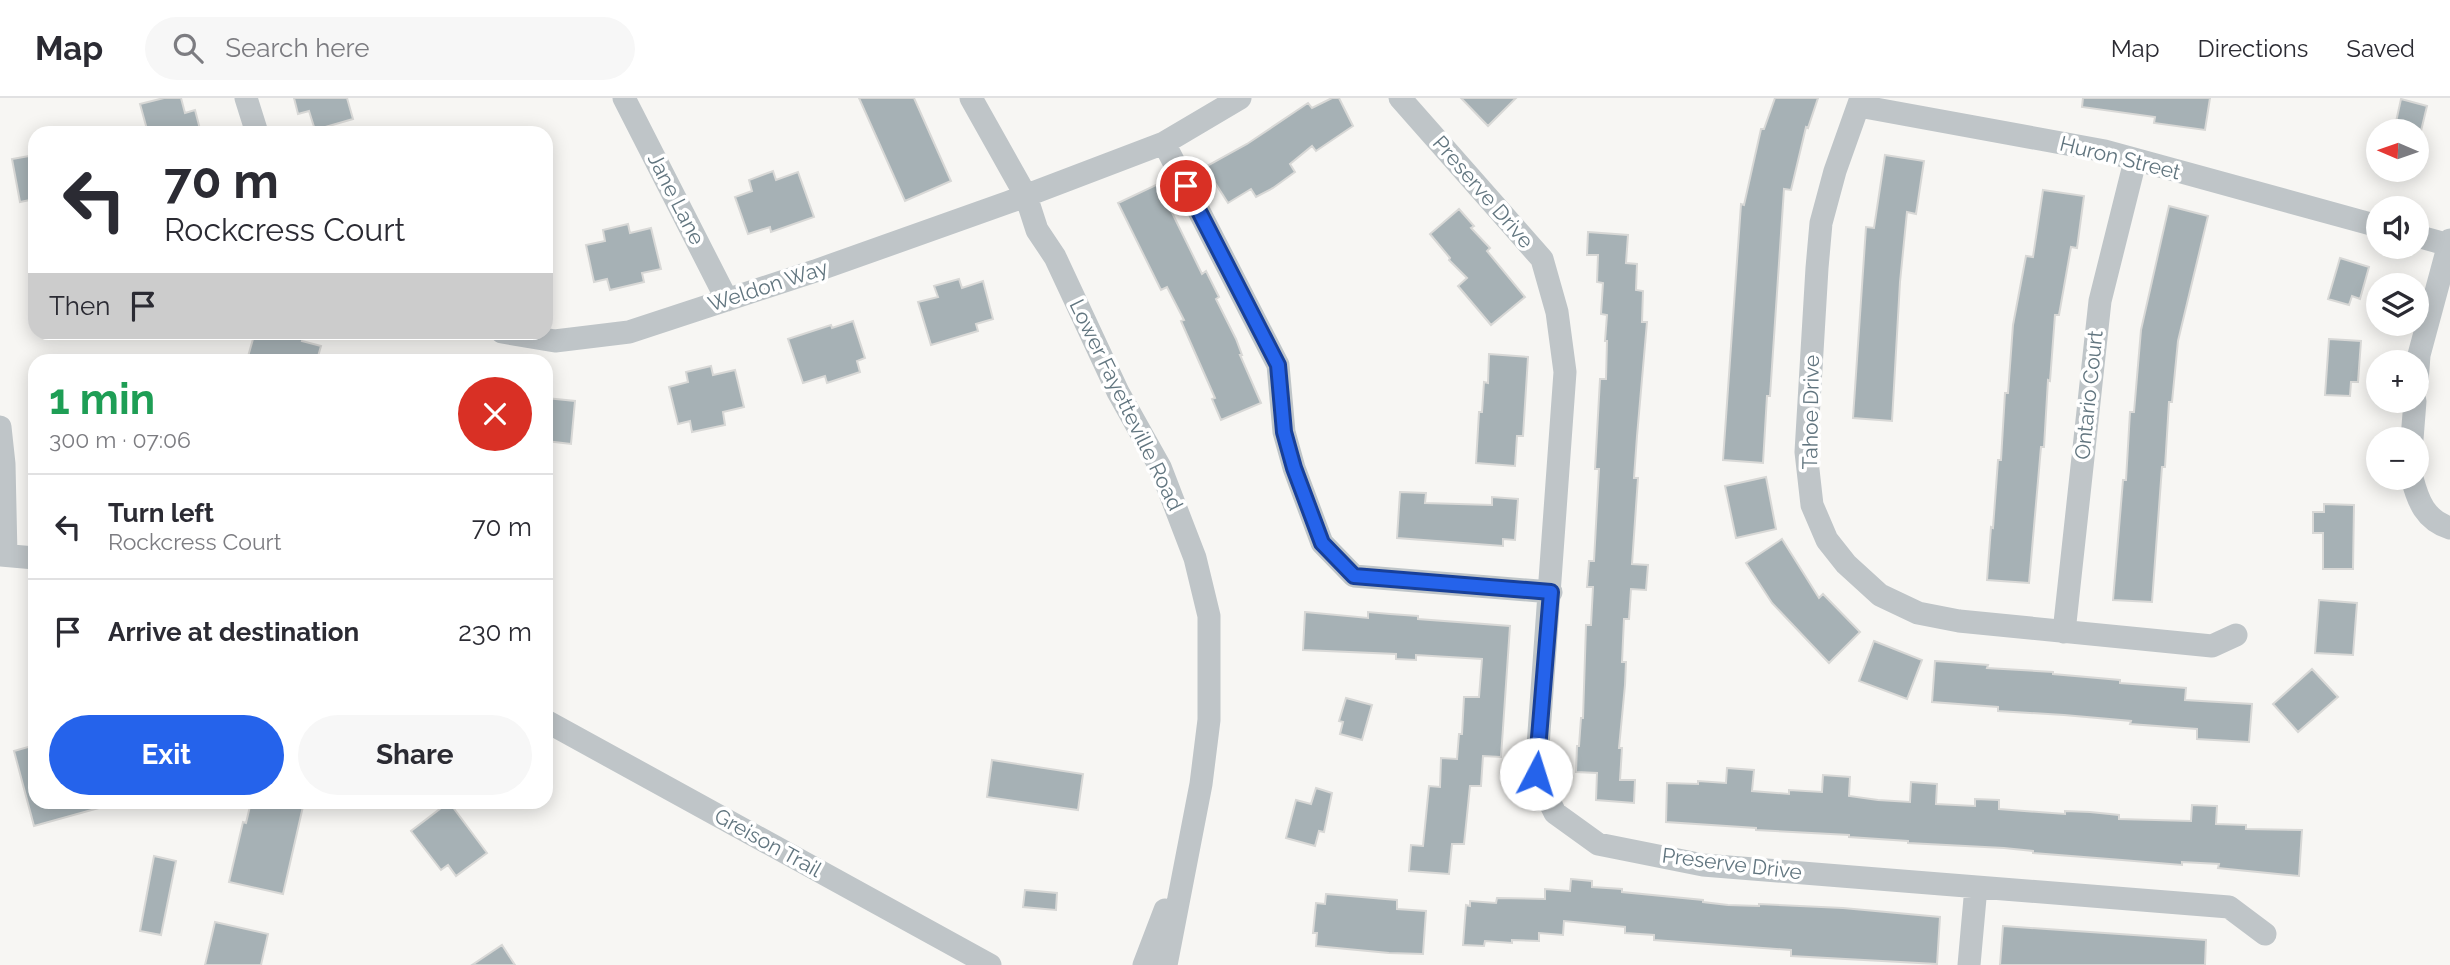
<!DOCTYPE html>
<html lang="en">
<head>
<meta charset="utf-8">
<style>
	body { margin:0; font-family:Raleway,sans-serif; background:#f7f7f7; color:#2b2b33; height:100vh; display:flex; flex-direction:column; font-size:26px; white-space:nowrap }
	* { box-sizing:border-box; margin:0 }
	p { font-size:23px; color:#7c7c81 }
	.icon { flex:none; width:38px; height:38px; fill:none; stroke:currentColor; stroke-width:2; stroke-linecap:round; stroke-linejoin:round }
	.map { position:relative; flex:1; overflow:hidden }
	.sheet { position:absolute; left:28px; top:256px; width:525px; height:455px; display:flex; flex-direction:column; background:#fff; border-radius:21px; box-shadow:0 4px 18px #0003 }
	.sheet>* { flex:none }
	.guide { position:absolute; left:28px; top:28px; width:525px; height:214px; border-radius:21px; box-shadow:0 4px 18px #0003; background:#fff; color:#2b2b33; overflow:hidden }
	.needle { width:46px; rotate:272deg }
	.tools { position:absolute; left:2366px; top:21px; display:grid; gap:14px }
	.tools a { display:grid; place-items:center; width:63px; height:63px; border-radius:50%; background:#fff; box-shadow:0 4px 18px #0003; font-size:35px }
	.pin { position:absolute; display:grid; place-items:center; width:60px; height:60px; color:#fff; margin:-30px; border:4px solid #fff; border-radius:50%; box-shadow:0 2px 7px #0007 }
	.me { position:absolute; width:77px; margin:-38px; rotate:5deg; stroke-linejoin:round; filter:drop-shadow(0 0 5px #0008) }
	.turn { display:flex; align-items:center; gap:24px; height:147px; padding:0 21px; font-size:32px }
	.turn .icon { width:91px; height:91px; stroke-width:2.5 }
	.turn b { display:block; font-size:49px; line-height:60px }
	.then { display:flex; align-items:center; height:66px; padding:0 21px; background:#0003; gap:14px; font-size:26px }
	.round { display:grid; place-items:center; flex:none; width:74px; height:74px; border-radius:37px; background:#f7f7f7 }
	.summary { display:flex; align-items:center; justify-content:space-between; height:119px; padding:0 21px }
	h1 { font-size:42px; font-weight:700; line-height:52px; color:#1e9e55 }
	.cta { display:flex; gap:14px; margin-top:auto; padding:14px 21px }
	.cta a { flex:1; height:80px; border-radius:42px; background:#2563eb; color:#fff; font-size:28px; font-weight:700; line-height:80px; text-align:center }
	.cta a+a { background:#f7f7f7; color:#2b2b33 }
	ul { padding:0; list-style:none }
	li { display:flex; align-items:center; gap:21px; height:105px; padding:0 21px; border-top:2px solid #e1e1e2 }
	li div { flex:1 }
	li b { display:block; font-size:26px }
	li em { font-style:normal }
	header { display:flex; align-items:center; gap:42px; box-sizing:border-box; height:98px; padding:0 35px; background:#fff; border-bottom:2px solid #e1e1e2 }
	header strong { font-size:33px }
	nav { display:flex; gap:38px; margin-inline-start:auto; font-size:24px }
	.search { width:490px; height:63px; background:#f7f7f7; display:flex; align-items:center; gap:18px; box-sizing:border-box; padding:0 24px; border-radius:38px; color:#7c7c81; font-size:26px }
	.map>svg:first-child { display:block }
	.building { fill:#a6b1b5; stroke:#d8d8d6; stroke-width:2 }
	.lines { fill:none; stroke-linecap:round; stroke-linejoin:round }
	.minor { stroke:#bfc5c8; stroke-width:23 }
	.route-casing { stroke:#184099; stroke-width:18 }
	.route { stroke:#2563eb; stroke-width:12 }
	.labels { text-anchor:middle; stroke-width:7; stroke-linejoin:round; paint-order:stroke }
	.street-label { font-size:21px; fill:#61757f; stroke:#fff }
</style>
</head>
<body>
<header>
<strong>Map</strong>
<div class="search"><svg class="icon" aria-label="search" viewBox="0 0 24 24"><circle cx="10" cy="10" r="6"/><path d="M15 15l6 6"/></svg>Search here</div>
<nav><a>Map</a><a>Directions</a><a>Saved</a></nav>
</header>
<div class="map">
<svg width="2450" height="867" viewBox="0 0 2450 867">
	<rect width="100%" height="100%" fill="#f7f6f3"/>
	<path class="building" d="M164,0H181L185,15L195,12L201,35H148L140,6Z
		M294,0H347L353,21L315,32L309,13L298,16Z
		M859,0H914L951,83L905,103Z
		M1332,0H1339L1353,28L1316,53L1312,48L1290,66L1295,74L1273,90L1256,99L1251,91L1228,105L1205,69L1247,46L1308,5L1312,10Z
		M1461,0H1516L1488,28Z
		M1775,0H1818L1808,30L1806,29L1791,92L1784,91L1770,298H1767L1763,365L1723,362L1741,106L1744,107L1761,31H1764Z
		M2083,0H2210L2205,32L2154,25L2155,19L2082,9Z
		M2401,1L2427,8L2421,33H2394Z
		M35,57V101L20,104L12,61Z
		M1885,57L1924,63L1916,116L1907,114L1900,184L1892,323L1853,320L1866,129L1874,130Z
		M773,73L776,82L798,74L814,119L771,134L770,129L748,136L735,99L752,93L749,82Z
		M1158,86L1202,176L1206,173L1219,199L1216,201L1236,241L1242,257H1240L1261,305L1221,322L1212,301L1215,300L1181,223L1184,222L1167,189L1161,192L1118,105Z
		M2043,92L2084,98L2077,150L2071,149L2059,217H2055L2050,283L2048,282L2044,349H2041L2029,485L1987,482L1991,429L1993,430L1998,362H2001L2005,295H2008L2013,227L2026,158L2033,159Z
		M2169,108L2208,118L2178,243L2172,304H2169L2165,369H2162L2152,504L2113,502L2123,382H2126L2130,314H2134L2141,232Z
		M1459,111L1474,128L1471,130L1490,150L1487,153L1525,199L1491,227L1458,188L1467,180L1449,162L1450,160L1430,136Z
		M628,126L630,135L651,130L661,171L642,175L644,184L610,192L607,181L594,184L586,147L605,143L603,132Z
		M1588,134L1628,137L1626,165L1637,166L1636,192L1643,193L1642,224H1647L1637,338L1634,380H1638L1632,466L1648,467L1646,492L1631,491L1629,521H1624L1622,564H1626L1625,587L1619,650H1622L1620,682H1635L1634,705L1596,702L1597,675L1576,674L1577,648H1579L1581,620H1583L1586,527H1591L1593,489H1587L1589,463H1594L1599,371H1595L1600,281H1606L1607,243H1605L1607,217L1601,216L1603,185L1597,184L1598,157H1587Z
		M2340,160L2369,169L2360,201L2352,198L2349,207L2328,201Z
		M959,181L962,190L983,183L993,221L976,226L978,233L931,247L918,204L938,199L934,188Z
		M853,223L865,260L857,263L860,274L827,285L825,278L803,285L788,241L831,227L832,230Z
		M255,234H305L302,243L321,248L317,262H247Z
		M2329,241L2361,243L2358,284H2351L2350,298L2325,297Z
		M1489,256L1528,259L1523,338H1517L1515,368L1476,365L1479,314H1482L1484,284L1488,285Z
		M711,268L713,277L735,272L744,309L723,314L725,327L692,334L690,323L678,326L669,289L688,284L686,274Z
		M546,300L575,303L571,346L546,343Z
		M1766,379L1776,431L1736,440L1725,388Z
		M1400,394L1426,395L1425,405L1492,407V399L1518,401L1515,442L1503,441V448L1397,440Z
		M2324,406L2354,407L2353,471H2323V435H2313V414H2324Z
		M1782,441L1819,500L1823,496L1860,534L1829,565L1772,505L1746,465Z
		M2319,502L2357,505L2353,557L2315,555Z
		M1305,514L1368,520V514L1390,516L1418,518V521L1510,528L1501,659L1483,658L1481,688H1470L1464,746H1452L1449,776L1409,773L1411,747L1423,748L1429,688L1440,689L1441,660L1457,661L1459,636H1462L1464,599H1479L1482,561L1416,557V562L1396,561V556L1303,552Z
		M1874,543L1922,562L1907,601L1859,583Z
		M1935,563L1988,567L1987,570L2053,574V576L2120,582V585L2186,590L2185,602L2252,606L2249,644L2197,641V631L2130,626L2131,623L2064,617L1998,613V609L1932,604Z
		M2312,571L2338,599L2298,634L2273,606Z
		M1346,600L1372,607L1362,642L1340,636L1343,624L1339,623Z
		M35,647V704H105L106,708L34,728L14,653Z
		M992,662L1083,676L1078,712L987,699Z
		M1727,670L1754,672L1752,693L1789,696V692L1822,694L1823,677L1850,679L1849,698L1878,702L1910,704L1911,684L1937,686L1936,706L1975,708V701L1999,702V711L2065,716V713L2090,714L2119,717V721L2191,723L2192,707L2217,708L2216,726L2246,727V731L2302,732L2299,778L2218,770L2219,766L2182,764V767L2122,762L2033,755V753L2004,750L1908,745V743L1849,739V737L1756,732V730L1666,724L1667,685L1698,686V683L1726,685Z
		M1316,690L1332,695L1324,734L1319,733L1315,748L1286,740L1296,702L1311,706Z
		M251,704H304L283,796L229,784L243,724L246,725Z
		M449,704L487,755L456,778L448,767L441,772L411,733Z
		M154,758L176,763L161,837L140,833Z
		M1571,781L1592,783V789L1622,791V794L1703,802V804L1728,807L1759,808V806L1843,810L1940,819L1937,866L1791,858V852L1654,842V837L1625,835V829L1564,823L1563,837L1539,835V843L1512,842V845L1485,843L1484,848L1463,847L1466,807L1470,808V803L1496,805L1497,800L1545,801V791L1570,793Z
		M1025,792L1057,795L1056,812L1023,809Z
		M1326,796L1397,802V811L1426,813L1423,856L1389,855L1316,848L1317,835H1313L1316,805L1325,806Z
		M215,824L268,836L261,867H205Z
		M2003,828L2206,842L2205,867H2000Z
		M502,847L515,867H472Z"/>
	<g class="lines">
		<path class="minor" d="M246,0L257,35
			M624,0L727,202
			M971,0L1026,98L1037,132L1055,159L1118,294L1160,369L1195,460L1209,518V622L1201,686L1166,867
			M1400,0L1542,161L1557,214L1565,274L1536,676L1555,715L1598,746L1703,767L2229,809L2265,836
			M1861,0L1835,73L1821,125L1817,170L1806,354L1812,407L1827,442L1846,466L1880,497L1918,515L1959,523L2212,548L2236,537
			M1859,8L2105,53L2378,128
			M1164,45L1278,267L1284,334L1294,370L1322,445L1354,478L1551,494
			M2417,138L2449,147
			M502,234L555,243L629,234L815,173L1009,104L1164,45L1240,0
			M2417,285L2419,257L2450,142
			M0,329L4,366L6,457
			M2412,341L2415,303
			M2412,380C2418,403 2425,422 2450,430
			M0,457L35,460
			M2064,534L2100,203L2135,63
			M546,623L990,867
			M1144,867L1165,812
			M1969,867L1976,789"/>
	</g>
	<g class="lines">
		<g class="route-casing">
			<path id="route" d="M1186,88L1278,267L1284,334L1294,370L1322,445L1354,478L1551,494L1536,676"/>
		</g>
		<use href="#route" class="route"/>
	</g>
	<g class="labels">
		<g class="street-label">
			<text transform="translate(2120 60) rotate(14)" y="7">Huron Street</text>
			<text transform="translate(1483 94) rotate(49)" y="7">Preserve Drive</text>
			<text transform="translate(676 101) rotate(63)" y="7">Jane Lane</text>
			<text transform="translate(768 188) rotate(-18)" y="7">Weldon Way</text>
			<text transform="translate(2089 297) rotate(-84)" y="7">Ontario Court</text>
			<text transform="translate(1126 307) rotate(64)" y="7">Lower Fayetteville Road</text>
			<text transform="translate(1811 314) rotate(-89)" y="7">Tahoe Drive</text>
			<text transform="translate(768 745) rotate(29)" y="7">Greison Trail</text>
			<text transform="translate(1732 766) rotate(7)" y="7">Preserve Drive</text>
		</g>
	</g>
</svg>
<div class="tools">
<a><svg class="needle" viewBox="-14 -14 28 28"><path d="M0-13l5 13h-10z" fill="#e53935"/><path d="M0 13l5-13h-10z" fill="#7c7c81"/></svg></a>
<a><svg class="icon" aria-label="sound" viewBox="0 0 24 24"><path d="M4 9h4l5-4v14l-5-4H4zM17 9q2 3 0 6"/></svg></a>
<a><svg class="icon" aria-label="layers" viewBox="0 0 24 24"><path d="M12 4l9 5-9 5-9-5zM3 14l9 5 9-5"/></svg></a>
<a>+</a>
<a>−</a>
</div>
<div class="pin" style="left:1186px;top:88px;background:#d93025"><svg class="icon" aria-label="arrive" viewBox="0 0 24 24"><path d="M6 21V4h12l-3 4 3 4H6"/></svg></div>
<svg class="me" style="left:1536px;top:676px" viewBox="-20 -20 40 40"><circle r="19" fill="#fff"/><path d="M0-13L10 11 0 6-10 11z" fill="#2563eb"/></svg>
<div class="guide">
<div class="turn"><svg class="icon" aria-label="left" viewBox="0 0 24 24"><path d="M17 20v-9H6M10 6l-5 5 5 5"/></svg><div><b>70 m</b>Rockcress Court</div></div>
<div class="then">Then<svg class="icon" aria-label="arrive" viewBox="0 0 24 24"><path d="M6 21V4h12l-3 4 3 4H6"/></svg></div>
</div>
<section class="sheet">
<div class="summary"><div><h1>1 min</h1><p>300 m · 07:06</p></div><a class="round" style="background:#d93025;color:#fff"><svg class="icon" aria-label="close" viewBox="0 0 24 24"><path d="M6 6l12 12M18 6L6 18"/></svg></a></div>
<ul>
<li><svg class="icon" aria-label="left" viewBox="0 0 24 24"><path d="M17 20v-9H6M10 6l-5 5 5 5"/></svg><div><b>Turn left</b><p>Rockcress Court</p></div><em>70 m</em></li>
<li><svg class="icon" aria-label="arrive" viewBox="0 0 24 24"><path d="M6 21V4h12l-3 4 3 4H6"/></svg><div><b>Arrive at destination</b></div><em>230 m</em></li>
</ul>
<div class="cta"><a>Exit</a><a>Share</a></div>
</section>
</div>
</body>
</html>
